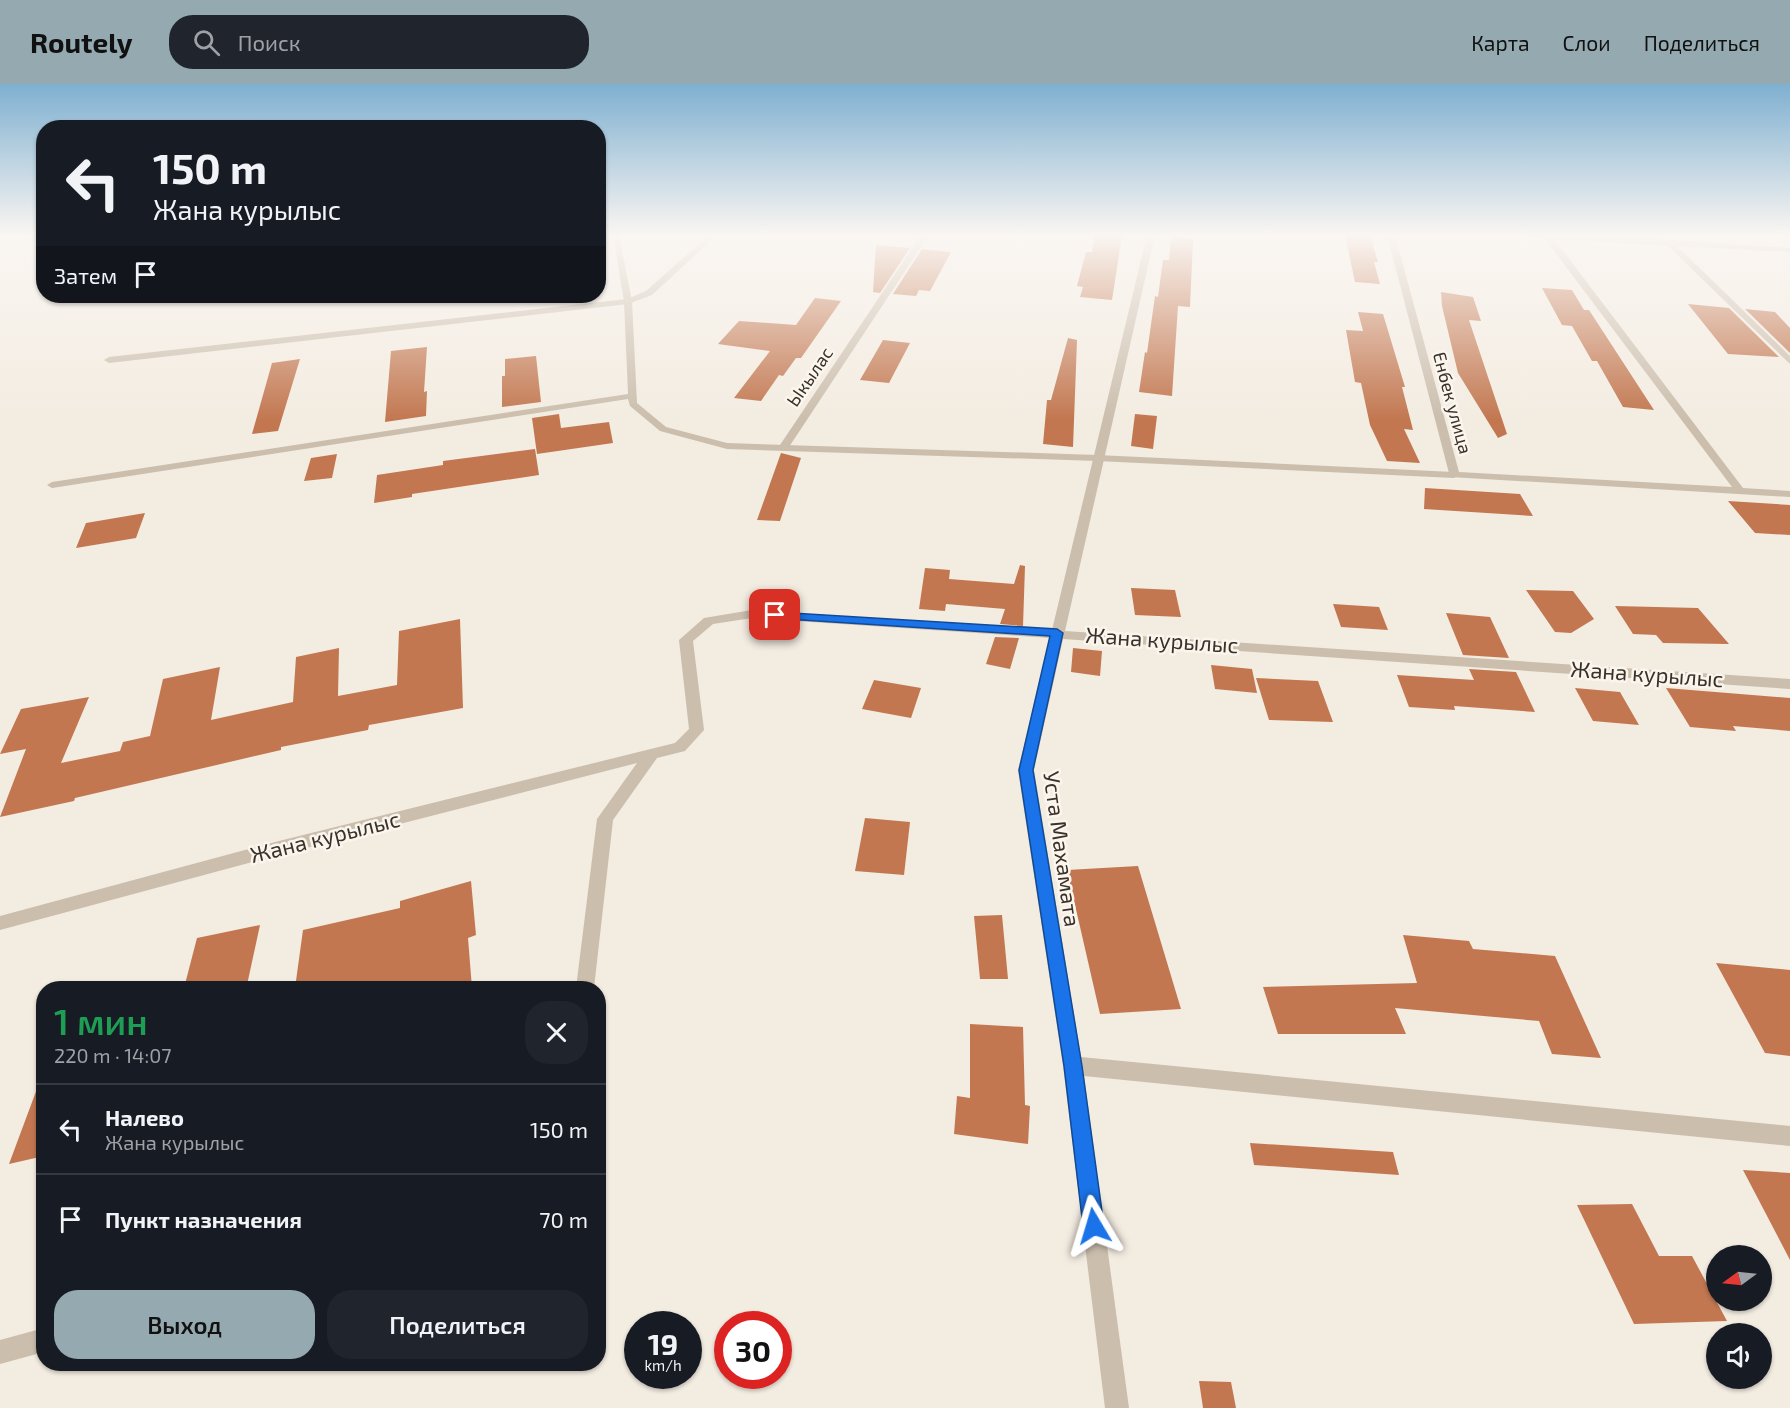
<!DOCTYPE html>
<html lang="ru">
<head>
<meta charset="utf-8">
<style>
	body { margin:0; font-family:"Exo 2",sans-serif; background:#20242c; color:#f1f3f6; height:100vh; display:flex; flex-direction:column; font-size:22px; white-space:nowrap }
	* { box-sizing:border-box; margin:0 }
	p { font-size:20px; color:#9ea1a6 }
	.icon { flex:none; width:33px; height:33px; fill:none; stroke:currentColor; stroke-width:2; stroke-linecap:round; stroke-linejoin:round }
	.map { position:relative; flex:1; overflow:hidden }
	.panel { position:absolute; left:36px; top:897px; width:570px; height:390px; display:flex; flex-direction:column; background:#171b24; border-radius:24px; box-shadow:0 2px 4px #0004 }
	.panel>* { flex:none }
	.top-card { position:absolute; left:36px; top:36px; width:570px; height:183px; border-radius:24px; box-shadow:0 2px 4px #0004; background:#171b24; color:#f1f3f6; overflow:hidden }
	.needle { width:39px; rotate:255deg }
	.controls { position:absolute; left:1706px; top:1161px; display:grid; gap:12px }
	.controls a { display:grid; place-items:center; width:66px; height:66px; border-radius:50%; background:#171b24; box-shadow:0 2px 4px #0004; font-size:30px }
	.speed { position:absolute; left:624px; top:1227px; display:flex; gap:12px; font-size:30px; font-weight:700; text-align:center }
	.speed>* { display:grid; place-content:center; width:78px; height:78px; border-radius:50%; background:#171b24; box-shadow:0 2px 4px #0004; line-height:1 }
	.speed small { font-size:15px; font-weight:400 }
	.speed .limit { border:9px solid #d22; background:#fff; color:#111 }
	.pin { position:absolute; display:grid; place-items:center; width:51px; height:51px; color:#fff; margin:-26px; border-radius:12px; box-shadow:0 3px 9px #0006 }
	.me { position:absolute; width:66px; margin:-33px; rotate:353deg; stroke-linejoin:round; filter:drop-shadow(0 0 4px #0008) }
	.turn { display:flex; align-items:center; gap:21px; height:126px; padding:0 18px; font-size:27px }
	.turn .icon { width:78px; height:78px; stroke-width:2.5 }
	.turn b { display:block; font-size:42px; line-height:51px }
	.then { display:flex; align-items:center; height:57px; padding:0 18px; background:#0003; gap:12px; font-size:22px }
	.round { display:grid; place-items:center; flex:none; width:63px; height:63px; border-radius:24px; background:#20242c }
	.head { display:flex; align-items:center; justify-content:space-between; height:102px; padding:0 18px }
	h1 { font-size:36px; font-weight:600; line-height:45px; color:#1e9e55 }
	.primary-button { display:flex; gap:12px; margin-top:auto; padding:12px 18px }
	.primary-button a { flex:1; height:69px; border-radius:24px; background:#94aab0; color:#111; font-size:24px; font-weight:600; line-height:69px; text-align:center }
	.primary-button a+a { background:#20242c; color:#f1f3f6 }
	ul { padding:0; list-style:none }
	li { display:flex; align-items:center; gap:18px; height:90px; padding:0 18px; border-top:2px solid #363941 }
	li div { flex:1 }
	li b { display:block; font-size:22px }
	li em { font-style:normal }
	header { display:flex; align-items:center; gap:36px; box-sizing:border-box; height:84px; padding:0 30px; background:#94aab0; color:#111 }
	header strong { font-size:28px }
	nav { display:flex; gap:33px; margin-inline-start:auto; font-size:21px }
	.search { width:420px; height:54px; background:#20242c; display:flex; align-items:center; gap:15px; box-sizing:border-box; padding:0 21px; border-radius:24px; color:#9ea1a6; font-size:22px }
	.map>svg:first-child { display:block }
	.building { fill:#c27750 }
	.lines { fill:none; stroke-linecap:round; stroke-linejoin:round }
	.lane { fill:#cbbead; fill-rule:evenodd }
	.street { fill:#cbbead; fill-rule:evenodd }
	.route { fill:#1a73e8; stroke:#114b97; stroke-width:1.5 }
	.labels { text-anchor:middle; stroke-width:5; stroke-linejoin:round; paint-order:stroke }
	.far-street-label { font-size:18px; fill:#3a312b; stroke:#faf6ee }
	.street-label { font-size:22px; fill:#3a312b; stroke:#faf6ee }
</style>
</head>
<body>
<header>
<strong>Routely</strong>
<div class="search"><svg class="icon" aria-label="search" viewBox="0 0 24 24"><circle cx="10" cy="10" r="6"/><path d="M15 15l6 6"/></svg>Поиск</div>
<nav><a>Карта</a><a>Слои</a><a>Поделиться</a></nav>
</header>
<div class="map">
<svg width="1790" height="1324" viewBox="0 0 1790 1324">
	<rect width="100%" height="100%" fill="#f3ece1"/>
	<path class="building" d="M1095,151H1122L1112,216L1080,213L1083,203L1077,202L1086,168H1092Z
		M1345,151H1370L1378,178H1374L1380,200L1355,198Z
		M1171,153L1193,155L1190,223L1178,222L1172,312L1139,308L1145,268L1147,269L1155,212L1158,213L1163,176H1169Z
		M876,161L910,164L880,209L873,208Z
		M922,165L951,168L930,207L919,206L916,212L893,210Z
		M1542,204L1572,206L1584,226H1589L1654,326L1623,323L1597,277H1592L1572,242L1562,241Z
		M1441,208L1473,213L1481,237L1469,236L1507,350L1498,354L1458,289L1442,222Z
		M815,214L841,217L801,274H796L783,292L779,291L761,317L734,314L770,267L718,260L739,237L796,241Z
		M1688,220L1729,224L1779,273L1728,270Z
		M1745,225L1775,228L1790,244V269Z
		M1358,228L1383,230L1405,303H1402L1413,346L1404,345L1420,379L1387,377L1370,341L1361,299L1355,298L1346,246L1363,247Z
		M1068,254L1077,256L1073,363L1043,360L1047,316H1051Z
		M883,256L910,259L889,299L860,296Z
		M427,263L424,308L427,307L426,332L385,338L391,267Z
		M536,272L541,318L502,323V292H505V275Z
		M300,275L278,347L252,350L272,279Z
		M559,330L561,344L609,338L613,359L537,370L532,334Z
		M1135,330L1157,332L1153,365L1131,362Z
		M535,365L539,391L412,410V413L374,419L377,391L443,381V377Z
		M781,369L801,374L780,437L757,436Z
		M337,370L332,394L304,397L311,374Z
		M1425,404L1520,410L1533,432L1424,425Z
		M1728,417L1790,421V451L1755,449Z
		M145,429L136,454L76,464L86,439Z
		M1020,481L1025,482L1023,542L1000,540L1005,525L946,520L945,527L919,525L925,484L950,486L949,495L1014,500Z
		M1131,504L1175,506L1181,533L1135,531Z
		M1526,506L1573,507L1594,535L1571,549L1555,548Z
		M1333,520L1379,523L1388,546L1341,543Z
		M1615,522L1698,524L1729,560L1663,559L1656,551L1633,550Z
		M1446,529L1490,533L1509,574L1463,571Z
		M460,535L463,624L369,641L368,646L281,663V666L75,714L74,717L0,733L26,665L0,670L21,625L89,613L61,679L120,667L123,658L150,652L163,595L220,583L211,636L293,618L296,573L339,564L338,612L397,601L399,547Z
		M995,553L1019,554L1010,585L986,580Z
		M1073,564L1102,567L1100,592L1071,588Z
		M1211,581L1252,585L1257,609L1215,605Z
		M1469,585L1516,588L1535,628L1454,622L1455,626L1409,623L1397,591L1474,596Z
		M1256,594L1318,597L1333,638L1269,636Z
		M874,596L921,604L911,634L862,625Z
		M1575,604L1620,608L1639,641L1593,637Z
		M1666,604L1790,614V647L1733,642L1736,647L1690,643Z
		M865,734L910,738L904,791L855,787Z
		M1138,782L1181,925L1100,930L1067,786Z
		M471,797L476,851L468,854L472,904H295L303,846L400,824V817Z
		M1002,831L1008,895H980L974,832Z
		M260,841L247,901L231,904H184L197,854Z
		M1403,851L1469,857L1473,865L1555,872L1601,974L1552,970L1539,937L1395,924L1406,950H1278L1263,903L1417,899Z
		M1716,879L1790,886V972L1765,969Z
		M970,940L1023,943L1025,1021L1030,1022L1028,1060L954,1050L957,1012L970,1014Z
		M41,994H44V1072L9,1080Z
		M1250,1059L1393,1068L1399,1091L1254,1081Z
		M1743,1086L1790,1089V1176Z
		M1632,1120L1659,1172H1692L1727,1237L1634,1240L1577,1121Z
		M1199,1297L1231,1298L1236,1324H1203Z"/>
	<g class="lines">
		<path class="lane" d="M613,151H619L632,217L637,319L666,343L727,359L1097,371L1454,388L1459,391L1454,394L1097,377L727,365L660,347L630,322L628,315L52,404L47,401L52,398L628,310L624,217Z"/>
		<path class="street" d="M709,151H717L652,211L628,220L109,279L104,276L109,273L627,215L646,207Z
			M921,151H929L787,366H779L778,364Z
			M1147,151H1155L1065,547L1790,595V605L1063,555L1034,686L1081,973L1790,1042V1062L1084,992L1129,1324H1105L1063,982L1018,686L1050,554L752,534L713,540L693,557L704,646L685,667L657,674L613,736L594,904H576L597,735L637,679L275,772L0,846V832L275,758L675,659L689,645L679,556L704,534L752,526L1052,546Z
			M1387,151H1395L1459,388L1732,403L1545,155L1514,151L1669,156L1790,164V168L1677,162L1790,272V280L1668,162L1554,155L1743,404L1790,407V413L1450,393Z
			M44,1244V1268L0,1280V1256Z"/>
	</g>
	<linearGradient id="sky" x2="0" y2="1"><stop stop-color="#7fb0d1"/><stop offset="0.45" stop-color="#faf6f2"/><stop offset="1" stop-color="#faf6f2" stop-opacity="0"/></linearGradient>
	<rect width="1790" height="336" fill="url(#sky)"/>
	<path class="route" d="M775,528L1057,545L1063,549L1033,686L1082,982L1104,1142L1101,1149L1094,1152L1086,1149L1083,1142L1064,982L1019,686L1050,552L771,534L769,531Z"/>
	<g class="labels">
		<g class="far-street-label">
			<text transform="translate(810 293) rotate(-56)" y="6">Ыкылас</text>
			<text transform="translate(1452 319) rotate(75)" y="6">Енбек улица</text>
		</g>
		<g class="street-label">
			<text transform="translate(1162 556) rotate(4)" y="8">Жана курылыс</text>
			<text transform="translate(1647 590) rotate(4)" y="8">Жана курылыс</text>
			<text transform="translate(325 753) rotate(-14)" y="8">Жана курылыс</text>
			<text transform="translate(1062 765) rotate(82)" y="8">Уста Махамата</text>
		</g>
	</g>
</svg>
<div class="controls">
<a><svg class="needle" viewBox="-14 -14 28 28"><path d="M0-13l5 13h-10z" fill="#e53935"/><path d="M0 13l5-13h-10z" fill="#9ea1a6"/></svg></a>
<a><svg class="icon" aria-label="sound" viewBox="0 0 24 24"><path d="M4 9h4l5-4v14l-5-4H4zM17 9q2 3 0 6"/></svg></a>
</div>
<div class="speed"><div>19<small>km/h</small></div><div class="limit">30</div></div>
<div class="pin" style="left:775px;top:531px;background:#d93025"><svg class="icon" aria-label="arrive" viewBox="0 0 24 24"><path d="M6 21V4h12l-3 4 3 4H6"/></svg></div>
<svg class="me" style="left:1094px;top:1142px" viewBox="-20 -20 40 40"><path d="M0-17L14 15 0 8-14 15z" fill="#1a73e8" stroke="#fff" stroke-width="4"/></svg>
<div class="top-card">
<div class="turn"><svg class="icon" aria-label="left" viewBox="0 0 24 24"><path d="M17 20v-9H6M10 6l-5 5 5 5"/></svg><div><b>150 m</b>Жана курылыс</div></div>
<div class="then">Затем<svg class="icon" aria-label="arrive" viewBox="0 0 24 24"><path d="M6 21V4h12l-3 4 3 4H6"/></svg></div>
</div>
<section class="panel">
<div class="head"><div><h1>1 мин</h1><p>220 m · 14:07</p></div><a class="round"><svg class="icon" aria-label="close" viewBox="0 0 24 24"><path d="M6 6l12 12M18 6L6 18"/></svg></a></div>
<ul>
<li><svg class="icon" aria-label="left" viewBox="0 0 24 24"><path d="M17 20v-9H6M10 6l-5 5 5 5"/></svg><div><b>Налево</b><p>Жана курылыс</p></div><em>150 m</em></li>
<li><svg class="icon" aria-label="arrive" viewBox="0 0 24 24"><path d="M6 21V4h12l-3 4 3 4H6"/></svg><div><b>Пункт назначения</b></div><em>70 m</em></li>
</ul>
<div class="primary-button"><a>Выход</a><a>Поделиться</a></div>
</section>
</div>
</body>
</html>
